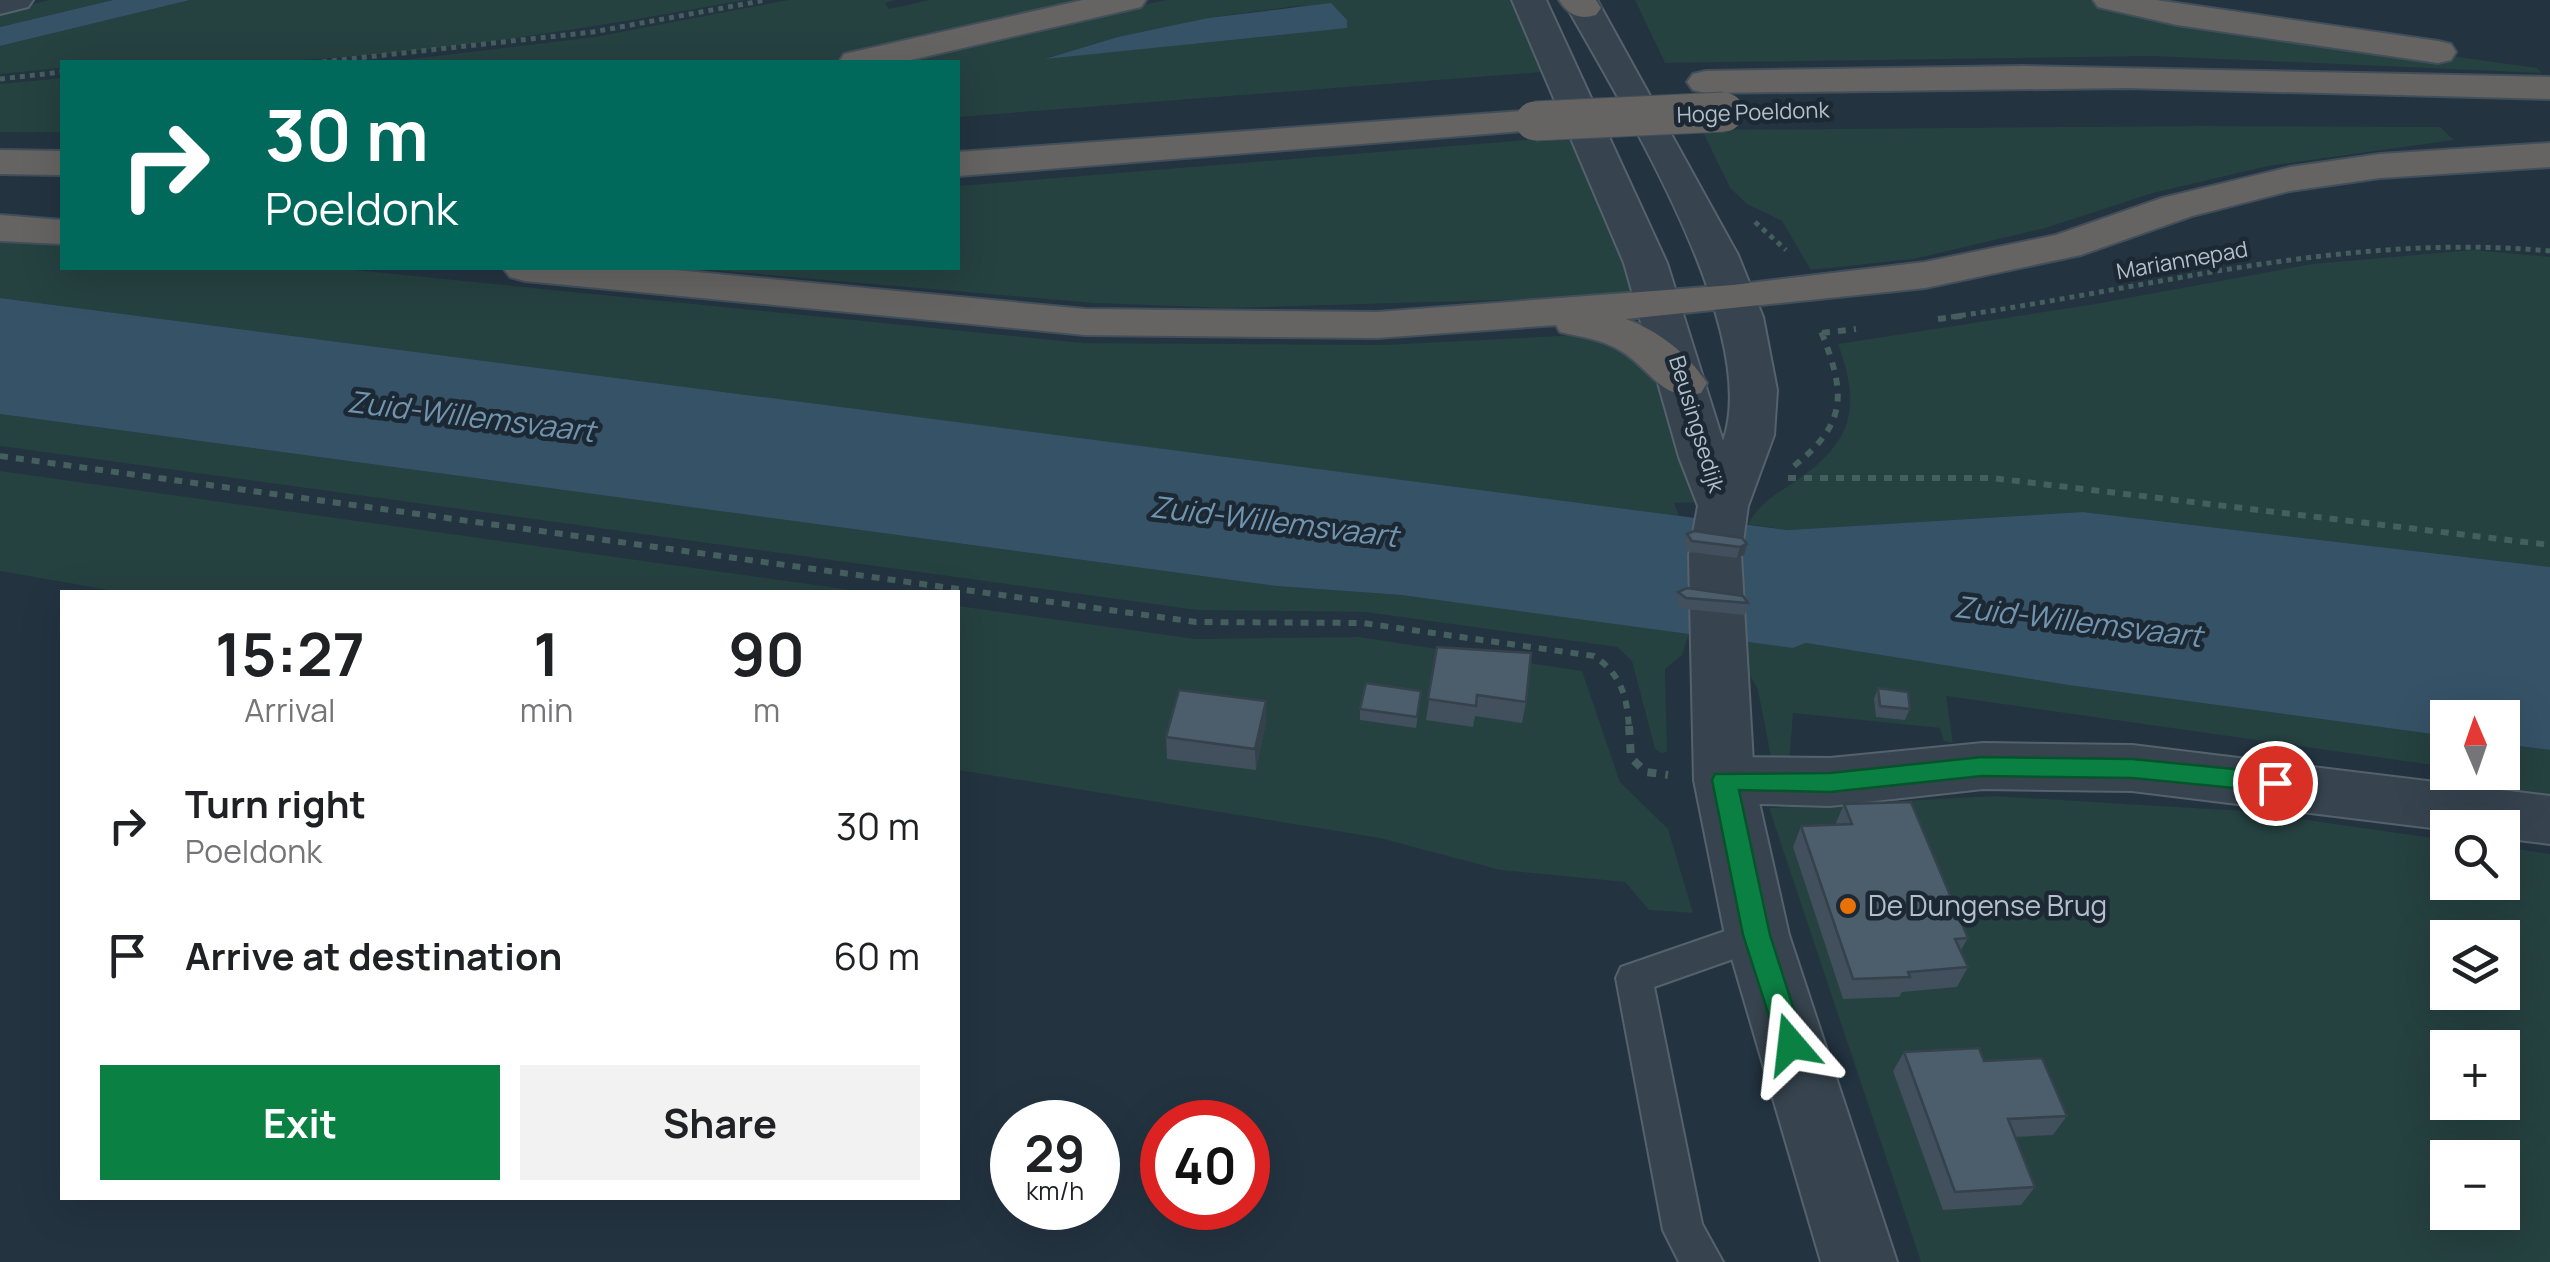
<!DOCTYPE html>
<html lang="en">
<head>
<meta charset="utf-8">
<style>
	body { margin:0; font-family:Manrope,sans-serif; background:#f2f2f2; color:#202124; height:100vh; display:flex; flex-direction:column; font-size:38px; white-space:nowrap }
	* { box-sizing:border-box; margin:0 }
	p { font-size:32px; color:#757577 }
	.icon { flex:none; width:55px; height:55px; fill:none; stroke:currentColor; stroke-width:2; stroke-linecap:round; stroke-linejoin:round }
	.map { position:relative; flex:1; overflow:hidden }
	.side { position:absolute; left:60px; top:590px; width:900px; height:610px; display:flex; flex-direction:column; background:#fff; border-radius:0px; box-shadow:0 10px 40px #0002 }
	.side>* { flex:none }
	.guide { position:absolute; left:60px; top:60px; width:900px; height:210px; border-radius:0px; box-shadow:0 10px 40px #0002; background:#00695c; color:#fff; overflow:hidden }
	.needle { width:65px; rotate:358deg }
	.tools { position:absolute; left:2430px; top:700px; display:grid; gap:20px }
	.tools a { display:grid; place-items:center; width:90px; height:90px; border-radius:0px; background:#fff; box-shadow:0 10px 40px #0002; font-size:50px }
	.speed { position:absolute; left:990px; top:1100px; display:flex; gap:20px; font-size:50px; font-weight:700; text-align:center }
	.speed>* { display:grid; place-content:center; width:130px; height:130px; border-radius:50%; background:#fff; box-shadow:0 10px 40px #0002; line-height:1 }
	.speed small { font-size:25px; font-weight:400 }
	.speed .limit { border:15px solid #d22; background:#fff; color:#111 }
	.pin { position:absolute; display:grid; place-items:center; width:85px; height:85px; color:#fff; margin:-42px; border:5px solid #fff; border-radius:50%; box-shadow:0 2px 10px #0007 }
	.me { position:absolute; width:110px; margin:-55px; rotate:343deg; stroke-linejoin:round; filter:drop-shadow(0 0 8px #0008) }
	.turn { display:flex; align-items:center; gap:35px; height:210px; padding:0 40px; font-size:45px }
	.turn .icon { width:130px; height:130px; stroke-width:2.5 }
	.turn b { display:block; font-size:70px; line-height:85px }
	.eta { display:flex; justify-content:space-evenly; align-items:center; height:170px; text-align:center }
	.eta b { font-size:60px; font-weight:700; line-height:70px }
	.primary-button { display:flex; gap:20px; margin-top:auto; padding:20px 40px }
	.primary-button a { flex:1; height:115px; border-radius:0px; background:#0b8043; color:#fff; font-size:40px; font-weight:700; line-height:115px; text-align:center }
	.primary-button a+a { background:#f2f2f2; color:#202124 }
	ul { padding:0; list-style:none }
	li { display:flex; align-items:center; gap:30px; height:130px; padding:0 40px }
	li div { flex:1 }
	li b { display:block; font-size:38px }
	li em { font-style:normal }
	.map>svg:first-child { display:block }
	.green { fill:#254140; fill-rule:evenodd }
	.water { fill:#365267 }
	.lines { fill:none; stroke-linecap:round; stroke-linejoin:round }
	.service-casing { stroke:#55626d; stroke-width:4 }
	.minor-casing { stroke:#55626d; stroke-width:4 }
	.tertiary-casing { stroke:#55626d; stroke-width:4 }
	.trunk-casing { stroke:#424f5a; stroke-width:4 }
	.path-far2 { stroke:#455e5e; stroke-width:5; stroke-dasharray:5 5; stroke-linecap:butt }
	.path-far1 { stroke:#455e5e; stroke-width:6; stroke-dasharray:8 8; stroke-linecap:butt }
	.path { stroke:#455e5e; stroke-width:8; stroke-dasharray:9 9; stroke-linecap:butt }
	.service { fill:#37444f; fill-rule:evenodd }
	.minor { fill:#37444f; fill-rule:evenodd }
	.tertiary { fill:#37444f; fill-rule:evenodd }
	.trunk { fill:#666462; fill-rule:evenodd }
	.trunk-bridge-casing { stroke:#424f5a; stroke-width:41; stroke-linecap:butt }
	.trunk-bridge { stroke:#666462; stroke-width:39 }
	.wall { fill:#41505c }
	.shaded-wall { fill:#35414b }
	.building { fill:#4c5d6b; stroke:#35414b; stroke-width:2.5 }
	.route { fill:#0b8043; stroke:#07532c; stroke-width:2.5 }
	.food-dot { fill:#e8710a; stroke:#1c2934; stroke-width:4 }
	.labels { text-anchor:middle; stroke-width:9; stroke-linejoin:round; paint-order:stroke }
	.far-street-label { font-size:22px; fill:#b4bfca; stroke:#1c2934 }
	.poi-label { font-size:28px; fill:#b4bfca; stroke:#1c2934; text-anchor:start }
	.water-label { font-size:30px; font-style:italic; fill:#7295af; stroke:#1c2934 }
</style>
</head>
<body>
<div class="map">
<svg width="2550" height="1262" viewBox="0 0 2550 1262">
	<rect width="100%" height="100%" fill="#233340"/>
	<path class="green" d="M50,0H113L0,27V12Z
		M190,0H745C585,29 424,56 261,62C195,65 128,62 62,62V68L0,74V46Z
		M788,0H897L885,3L889,9L930,0H1097L829,62H386L595,37Z
		M1166,0H1513L1542,72L958,117V62H886ZM1304,5L1046,58L1208,18Z
		M1635,0H2088L2164,16L2537,68L2542,73L2152,56L1665,63Z
		M62,78V132H0V84Z
		M2201,126L2440,127L2454,140L2268,166L2153,193L2042,229L1913,259L1811,270L1782,221L1747,204L1730,188L1702,130Z
		M1576,136L1639,296L1228,308L1093,303L688,268H958V186Z
		M0,236L62,240V268H334L1083,343L1383,345L1577,335L1608,342L1660,374L1701,502L1674,503L1679,516L0,298Z
		M2473,250L2550,257V567L2083,512L1788,530L1748,524C1759,504 1774,495 1793,483C1852,443 1862,410 1838,344L2095,304L2312,264Z
		M0,414L1276,586L1401,595L1689,633L1682,655L1665,669L1667,752L1661,753L1655,749L1632,661L1617,647L1365,612L1197,610L0,446Z
		M0,471L865,592H120L0,571Z
		M958,606L1196,639L1359,637L1582,671L1620,782L1668,829L1693,913L1649,910L1625,882L1500,870L1380,838L958,770Z
		M1742,639L1793,648L1806,643L2068,685L2447,736V767L1946,696L1953,743L1944,741L1940,728L1793,713L1789,766L1771,757L1758,690L1741,659Z
		M2503,744L2550,750V801L2493,793L2485,773L2502,772Z
		M1994,796L2244,811L2447,840L2448,882H2502L2503,847L2550,854V1262H1921L1769,808ZM2448,938H2502V992H2448ZM2448,1048H2502V1102H2448ZM2448,1158H2502V1212H2448Z"/>
	<path class="water" d="M113,0H190L0,46V27Z
		M1331,3L1347,20V28L1045,59L1118,37L1208,18Z
		M0,298L1788,530L2083,512L2550,567V750L2503,744L2502,718H2448L2447,736L2068,685L1806,643L1793,648L1401,595L1276,586L0,414Z"/>
	<g class="lines">
		<g class="service-casing">
			<path id="service" d="M1757,920L1770,924L1775,935L1770,946L1654,987L1702,1224L1723,1262H1679L1663,1230L1616,978L1621,967Z"/>
		</g>
		<g class="minor-casing">
			<path id="minor" d="M0,0H33L28,7L0,14Z
				M1983,743L2132,745L2550,796V844L2502,838V828L2448,830L2132,791L1983,789L1830,806L1724,803L1703,797L1694,780L1703,763L1724,757L1830,758Z"/>
		</g>
		<g class="tertiary-casing">
			<path id="tertiary" d="M1512,0H1546L1667,263L1723,441C1763,330 1618,99 1563,0H1597L1738,255L1763,317L1777,390L1774,435L1748,506L1741,555L1754,780L1789,935L1897,1262H1821L1725,935L1694,780L1689,555L1698,506L1679,457L1624,263Z"/>
		</g>
		<g class="trunk-casing">
			<path id="trunk" d="M1083,0H1146L1141,7L902,62H839L844,54Z
				M1559,0H1596L1601,8L1596,15C1578,20 1569,15 1559,0Z
				M2093,0H2156L2438,41L2451,44L2456,52L2451,60L2438,63L2177,25L2098,7Z
				M2023,66L2550,77V99L2128,88L1706,93L1693,90L1687,82L1693,74L1706,71Z
				M1535,110L1549,113L1554,121L1549,129L958,176V152Z
				M2550,143V167L2380,178L2290,191L2192,216L2081,255L1925,288L1626,319C1659,331 1688,354 1707,383L1701,393C1662,403 1651,369 1621,351C1602,339 1581,337 1560,332L1556,325L1377,338L1085,335L525,281L510,277L503,268H655L1085,309L1377,312L1733,285L1925,262L2056,235L2162,198L2290,167L2380,154Z
				M0,150L62,151V175L0,174Z
				M0,215L62,220V244L0,241Z"/>
		</g>
		<path class="path-far2" d="M322,62L593,32L766,0
			M0,79L62,72
			M1755,222L1786,250
			M1951,317C2154,288 2343,232 2550,251"/>
		<path class="path-far1" d="M1938,319L1968,315
			M1822,333L1856,329
			M0,456L1196,622L1363,623L1594,656C1621,674 1627,696 1629,728
			M1794,466C1849,422 1845,392 1821,331
			M1788,478H1992L2550,545"/>
		<path class="path" d="M1629,726L1631,758L1646,772L1668,775"/>
		<use href="#service" class="service"/>
		<use href="#minor" class="minor"/>
		<use href="#tertiary" class="tertiary"/>
		<use href="#trunk" class="trunk"/>
		<g class="trunk-bridge-casing">
			<path id="trunk-bridge" d="M1535,121L1724,112"/>
		</g>
		<use href="#trunk-bridge" class="trunk-bridge"/>
	</g>
	<path class="wall" d="M1687,534L1747,544L1744,555L1737,558L1689,552L1684,545Z
		M1678,592L1748,603L1745,615L1684,609L1676,603Z
		M1437,647L1526,702L1522,723L1475,716L1473,727L1426,720Z
		M1878,688L1910,709L1905,720L1876,717L1874,699Z
		M1266,701V722L1256,770L1167,759L1166,737Z
		M1420,702L1416,728L1360,720V709Z
		M1844,804L1968,938L1961,950L1968,967L1957,987L1902,992L1899,997L1843,999L1793,847L1801,826L1835,825Z
		M1904,1052L1984,1061L2067,1116L2053,1135L2015,1137L2035,1187L2021,1205L1943,1210L1893,1071Z"/>
	<path class="shaded-wall" d="M1747,544L1744,555L1737,558L1740,547Z
		M1266,701V722L1256,770L1255,749Z"/>
	<path class="building" d="M1694,531L1742,538L1747,544L1740,547L1692,541L1687,534Z
		M1687,588L1743,596L1748,603L1686,598L1678,592Z
		M1437,647L1531,653L1526,702L1477,695L1476,706L1428,699Z
		M1366,683L1421,691L1417,717L1360,709Z
		M1878,688L1908,692L1910,709L1880,706Z
		M1179,690L1266,701L1255,749L1166,737Z
		M1911,802L1968,938L1955,939L1968,967L1908,972L1910,977L1853,979L1801,826L1852,824L1844,804Z
		M1979,1048L1984,1061L2042,1058L2067,1116L2008,1119L2035,1187L1955,1192L1904,1052Z"/>
	<path class="route" d="M1982,757L2132,759L2275,773L2288,783L2275,792L2132,778L1982,776L1830,792L1739,790L1770,935L1805,1044L1801,1053L1791,1057L1781,1053L1743,935L1712,780L1715,774L1830,773Z"/>
	<circle class="food-dot" cx="1848" cy="906" r="10"/>
	<g class="labels">
		<g class="far-street-label">
			<text transform="translate(1753 112) rotate(-2)" y="8">Hoge Poeldonk</text>
			<text transform="translate(2182 260) rotate(-10)" y="8">Mariannepad</text>
			<text transform="translate(1697 424) rotate(73)" y="8">Beusingsedijk</text>
		</g>
		<g class="poi-label">
			<text x="1868" y="916">De Dungense Brug</text>
		</g>
		<g class="water-label">
			<text transform="translate(471 417) rotate(7)" y="10">Zuid-Willemsvaart</text>
			<text transform="translate(1274 522) rotate(7)" y="10">Zuid-Willemsvaart</text>
			<text transform="translate(2078 622) rotate(7)" y="10">Zuid-Willemsvaart</text>
		</g>
	</g>
</svg>
<div class="tools">
<a><svg class="needle" viewBox="-14 -14 28 28"><path d="M0-13l5 13h-10z" fill="#e53935"/><path d="M0 13l5-13h-10z" fill="#757577"/></svg></a>
<a><svg class="icon" aria-label="search" viewBox="0 0 24 24"><circle cx="10" cy="10" r="6"/><path d="M15 15l6 6"/></svg></a>
<a><svg class="icon" aria-label="layers" viewBox="0 0 24 24"><path d="M12 4l9 5-9 5-9-5zM3 14l9 5 9-5"/></svg></a>
<a>+</a>
<a>−</a>
</div>
<div class="speed"><div>29<small>km/h</small></div><div class="limit">40</div></div>
<div class="pin" style="left:2275px;top:783px;background:#d93025"><svg class="icon" aria-label="arrive" viewBox="0 0 24 24"><path d="M6 21V4h12l-3 4 3 4H6"/></svg></div>
<svg class="me" style="left:1791px;top:1044px" viewBox="-20 -20 40 40"><path d="M0-17L14 15 0 8-14 15z" fill="#0b8043" stroke="#fff" stroke-width="4"/></svg>
<div class="guide">
<div class="turn"><svg class="icon" aria-label="right" viewBox="0 0 24 24"><path d="M7 20v-9h11M14 6l5 5-5 5"/></svg><div><b>30 m</b>Poeldonk</div></div>
</div>
<section class="side">
<div class="eta">
<div><b>15:27</b><p>Arrival</p></div>
<div><b>1</b><p>min</p></div>
<div><b>90</b><p>m</p></div>
</div>
<ul>
<li><svg class="icon" aria-label="right" viewBox="0 0 24 24"><path d="M7 20v-9h11M14 6l5 5-5 5"/></svg><div><b>Turn right</b><p>Poeldonk</p></div><em>30 m</em></li>
<li><svg class="icon" aria-label="arrive" viewBox="0 0 24 24"><path d="M6 21V4h12l-3 4 3 4H6"/></svg><div><b>Arrive at destination</b></div><em>60 m</em></li>
</ul>
<div class="primary-button"><a>Exit</a><a>Share</a></div>
</section>
</div>
</body>
</html>
